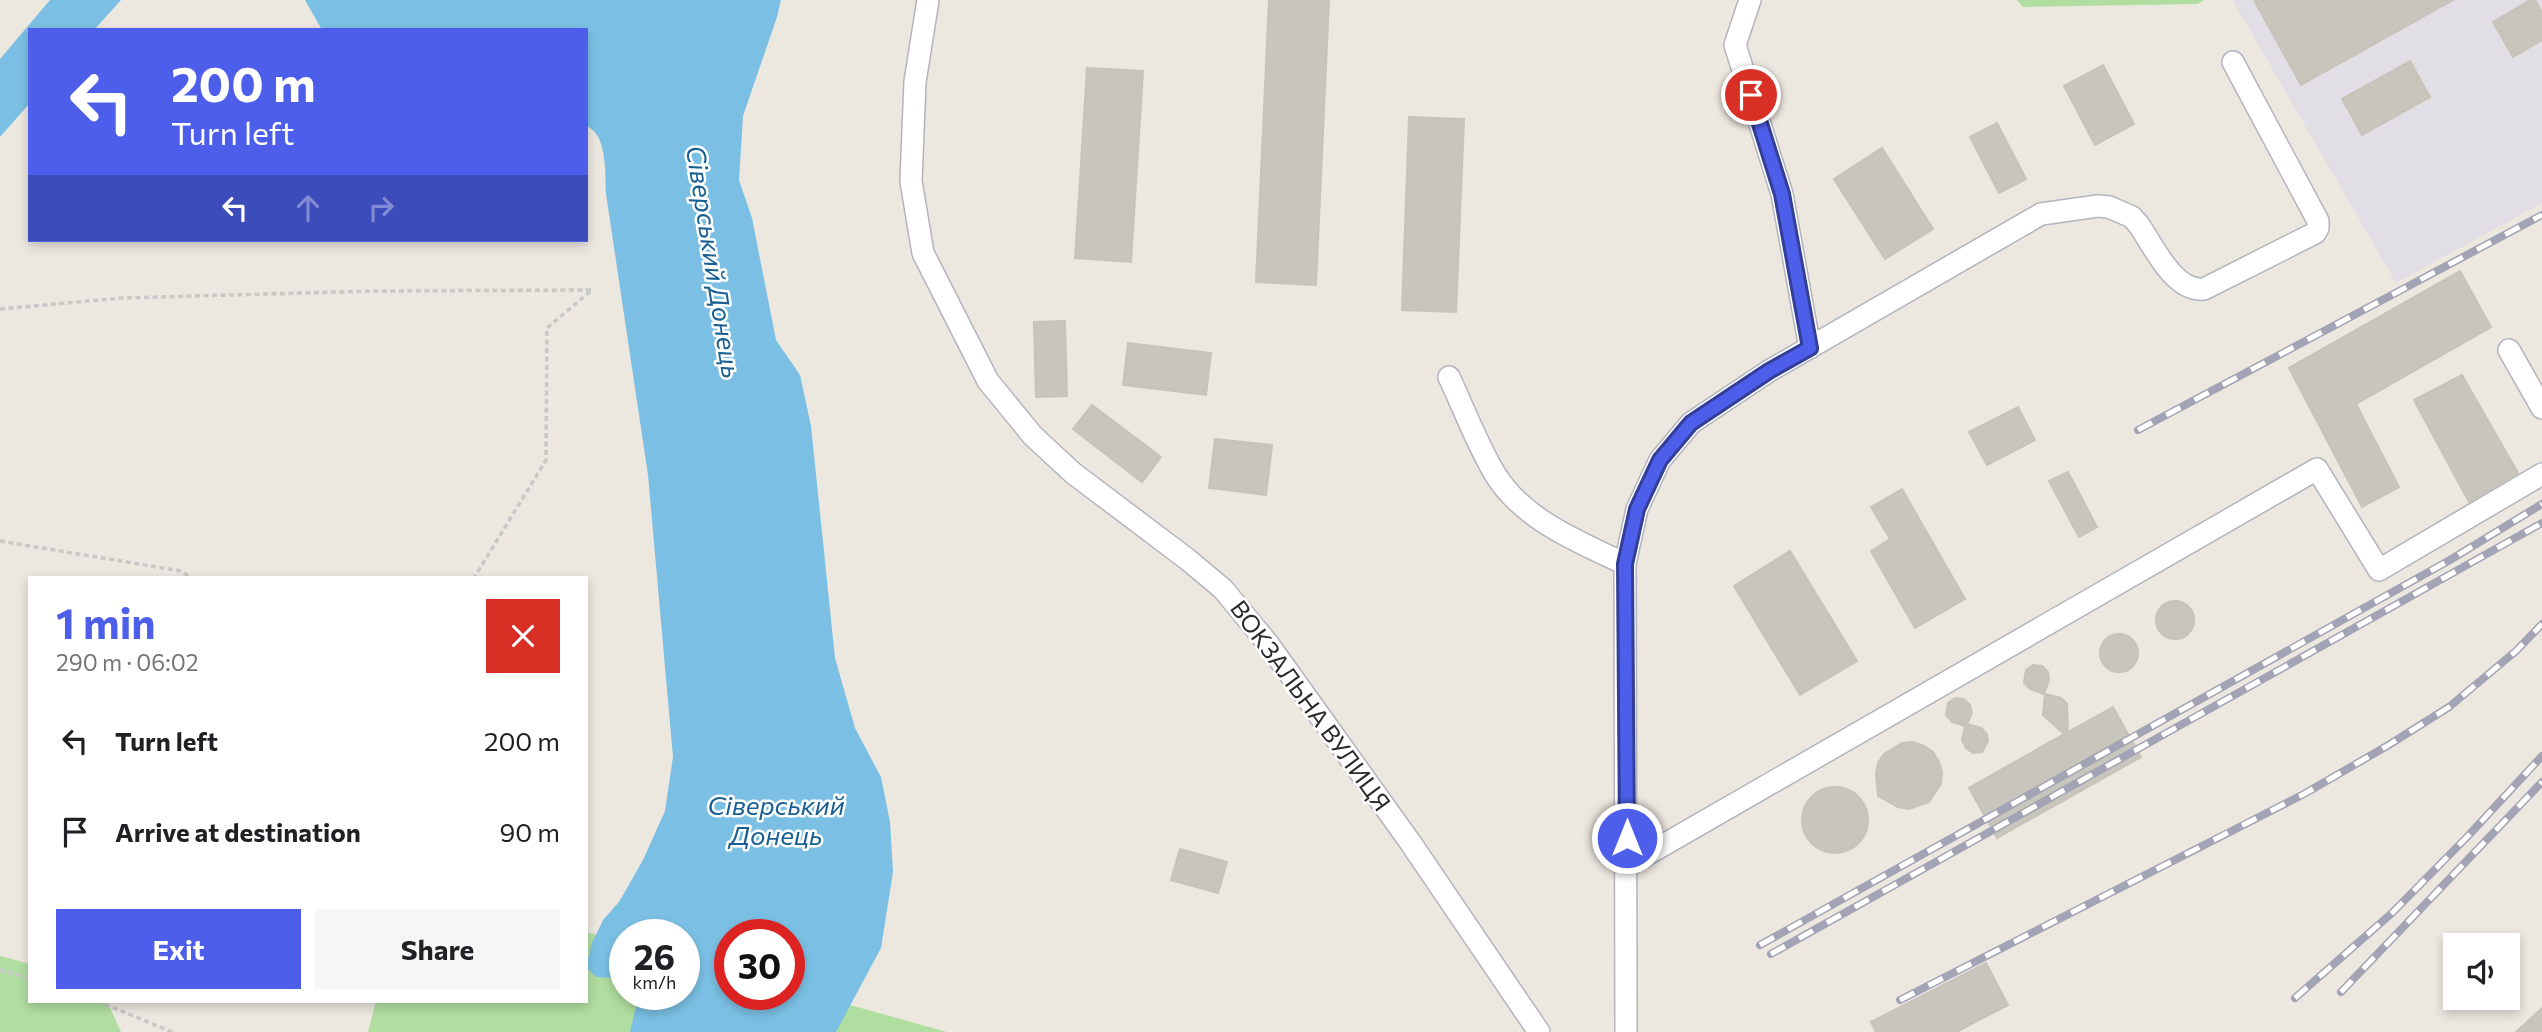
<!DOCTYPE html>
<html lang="en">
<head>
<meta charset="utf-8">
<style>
	body { margin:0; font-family:Commissioner,sans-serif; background:#f6f6f6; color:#202124; height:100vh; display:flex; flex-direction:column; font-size:26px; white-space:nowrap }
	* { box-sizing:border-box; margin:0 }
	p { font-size:23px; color:#757577 }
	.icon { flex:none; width:38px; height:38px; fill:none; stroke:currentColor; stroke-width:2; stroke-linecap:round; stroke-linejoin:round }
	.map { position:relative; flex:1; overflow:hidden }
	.details { position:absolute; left:28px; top:576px; width:560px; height:427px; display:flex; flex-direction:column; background:#fff; border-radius:0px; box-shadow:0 4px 10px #0003 }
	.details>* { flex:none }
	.hud { position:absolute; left:28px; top:28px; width:560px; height:214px; border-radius:0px; box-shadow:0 4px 10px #0003; background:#4d5fea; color:#fff; overflow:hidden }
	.fabs { position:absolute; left:2443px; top:933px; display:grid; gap:14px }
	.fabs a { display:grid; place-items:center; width:77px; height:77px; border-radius:0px; background:#fff; box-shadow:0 4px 10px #0003; font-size:35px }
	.speed { position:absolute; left:609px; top:919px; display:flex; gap:14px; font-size:35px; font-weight:700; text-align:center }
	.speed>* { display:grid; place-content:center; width:91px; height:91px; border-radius:50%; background:#fff; box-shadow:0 4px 10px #0003; line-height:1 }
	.speed small { font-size:18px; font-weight:400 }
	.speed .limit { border:10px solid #d22; background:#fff; color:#111 }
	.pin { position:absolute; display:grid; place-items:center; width:60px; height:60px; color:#fff; margin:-30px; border:4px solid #fff; border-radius:50%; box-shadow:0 2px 7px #0007 }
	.me { position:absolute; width:77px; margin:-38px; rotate:0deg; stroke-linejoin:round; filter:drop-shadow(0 0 5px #0008) }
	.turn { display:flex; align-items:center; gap:24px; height:147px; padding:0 28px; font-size:32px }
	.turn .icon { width:91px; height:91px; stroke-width:2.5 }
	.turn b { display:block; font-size:49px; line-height:60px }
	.lanes { display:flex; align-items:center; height:66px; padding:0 28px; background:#0003; justify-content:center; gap:35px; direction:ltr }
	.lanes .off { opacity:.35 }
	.round { display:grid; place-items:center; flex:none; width:74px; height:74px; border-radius:0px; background:#f6f6f6 }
	.summary { display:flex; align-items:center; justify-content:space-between; height:119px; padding:0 28px }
	h1 { font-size:42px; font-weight:700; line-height:52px; color:#4d5fea }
	.action { display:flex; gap:14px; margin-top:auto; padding:14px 28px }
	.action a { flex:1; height:80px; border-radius:0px; background:#4d5fea; color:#fff; font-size:28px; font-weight:700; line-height:80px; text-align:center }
	.action a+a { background:#f6f6f6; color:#202124 }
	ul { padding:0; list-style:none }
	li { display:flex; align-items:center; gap:21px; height:91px; padding:0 28px }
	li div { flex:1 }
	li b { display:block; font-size:26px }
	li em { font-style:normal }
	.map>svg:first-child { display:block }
	.industrial { fill:#e1dfe5 }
	.green { fill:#b0dda0 }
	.water { fill:#7bc0e4; fill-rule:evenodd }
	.building { fill:#c8c5bd; stroke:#c7c3b9; stroke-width:2 }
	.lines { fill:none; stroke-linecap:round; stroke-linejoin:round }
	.minor-casing { stroke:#b2b4be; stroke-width:24 }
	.path { stroke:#c8c8c8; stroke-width:3.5; stroke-dasharray:5 3.5; stroke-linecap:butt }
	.minor { stroke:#fff; stroke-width:21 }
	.rail-casing { stroke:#a2a3b4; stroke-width:8 }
	.rail { stroke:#fff; stroke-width:5; stroke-dasharray:16; stroke-linecap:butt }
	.route-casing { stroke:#323e98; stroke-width:18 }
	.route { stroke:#4d5fea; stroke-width:12 }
	.labels { text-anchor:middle; stroke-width:5; stroke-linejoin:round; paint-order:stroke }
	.street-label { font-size:24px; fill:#2b2b2b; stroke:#fff }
	.water-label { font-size:26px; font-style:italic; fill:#195f92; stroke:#fff }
</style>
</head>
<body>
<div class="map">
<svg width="2542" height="1032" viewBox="0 0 2542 1032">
	<rect width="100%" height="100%" fill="#ece7df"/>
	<path class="industrial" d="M2234,0H2542V203L2396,283L2233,1Z"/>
	<path class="green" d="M2017,0H2205L2197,4L2023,7Z
		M586,932L625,942V994H789V988L947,1032H368L376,1001H586Z
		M0,956L30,964V1001H107L121,1032H0Z"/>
	<path class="water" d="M50,0H121L94,30H30V103L0,137V59Z
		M305,0H781L777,17L743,116L739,180L752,218L776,340L800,375L811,426L835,658L855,728L881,777L890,822L893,872L881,948L836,1032H630L639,994H684V934H625V967L614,978L596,977L586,967L592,943L603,920L619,902L643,860L665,811L673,757L648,475L606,194C605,175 608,134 586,126V30H322ZM730,934H789V994H730Z"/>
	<path class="building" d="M1269,0H1329L1316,285L1256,282Z
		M2254,0H2453L2301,85Z
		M2530,0H2535L2542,13V40L2513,57L2493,22Z
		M2410,61L2430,97L2362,135L2342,99Z
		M2103,65L2134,124L2095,145L2064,86Z
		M1087,68L1143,71L1131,262L1075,258Z
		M1409,117L1464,119L1456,312L1402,310Z
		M1997,123L2026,179L1999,193L1970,137Z
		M1882,148L1933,229L1885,259L1834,179Z
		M2460,271L2491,327L2356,404L2399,487L2362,507L2289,368Z
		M1065,321L1067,396L1036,397L1034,322Z
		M1128,343L1211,353L1206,395L1123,385Z
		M2462,375L2518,473L2469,502L2414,400Z
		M1092,405L1161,457L1142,482L1073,429Z
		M2018,407L2035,440L1987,465L1969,432Z
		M1215,439L1272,445L1266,495L1209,488Z
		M2068,472L2097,527L2079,537L2049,481Z
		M1902,489L1965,599L1915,628L1871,551L1890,539L1871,507Z
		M1790,551L1857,661L1800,695L1734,586Z
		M2156 620a19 19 0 1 1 38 0a19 19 0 1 1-38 0Z
		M2100 653a19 19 0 1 1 38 0a19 19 0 1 1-38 0Z
		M2033,665L2042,666L2048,672L2049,680L2044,694L2030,689L2024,683L2026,670Z
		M2045,694L2061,698L2067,704L2068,732L2113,707L2141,757L1997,838L1969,788L2064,734L2043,715Z
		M1955,698L1964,699L1970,705L1972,713L1967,724L1981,728L1987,734L1988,741L1982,752L1973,753L1966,748L1962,740L1965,726L1952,722L1946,715L1948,703Z
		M1913,742L1924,746L1933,752L1939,762L1942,772L1941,784L1929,802L1909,809L1898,807L1878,796L1876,773L1878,763L1884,754L1902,743Z
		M1802 820a33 33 0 1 1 66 0a33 33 0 1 1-66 0Z
		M1180,849L1227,862L1218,893L1171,880Z
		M1986,963L2008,1005L1956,1032H1876L1871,1022Z
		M2542,1008V1032H2516Z"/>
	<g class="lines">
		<g class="minor-casing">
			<path id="minor" d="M928,0L915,82L911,181L923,253L988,381L1033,436L1073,473L1187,559L1223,589L1269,645L1410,842L1539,1032
				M1750,0L1735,45L1782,194L1810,348
				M2509,350L2542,408
				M1449,377C1464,409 1477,444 1495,474C1523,520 1579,542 1625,564
				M1627,866L2317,469L2379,570L2542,474
				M1626,1032L1625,564L1637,509L1660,460L1691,423L1769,371L2041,214L2098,206L2109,207L2132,217L2139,225C2154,247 2174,292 2204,289L2315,233L2318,228V221L2233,62"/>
		</g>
		<path class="path" d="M0,309L122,298L375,291L592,290L547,328L546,460L474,578
			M0,541L181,571L192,578
			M0,970L30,978
			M97,1001L172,1032"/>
		<use href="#minor" class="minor"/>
		<g class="rail-casing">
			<path id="rail" d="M2138,430L2542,215
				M1760,945L2450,560L2542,504
				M1771,954L2542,523
				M2341,992L2542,782
				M2295,998L2392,913L2467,837L2542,756
				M1900,1000L2304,794L2387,746L2449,707L2516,651L2542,624"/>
		</g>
		<use href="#rail" class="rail"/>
	</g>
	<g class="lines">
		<g class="route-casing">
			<path id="route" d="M1627,838L1625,564L1637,509L1660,460L1691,423L1769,371L1810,348L1782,194L1751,95"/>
		</g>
		<use href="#route" class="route"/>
	</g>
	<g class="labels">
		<g class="street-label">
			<text transform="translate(1310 706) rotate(54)" y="8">ВОКЗАЛЬНА ВУЛИЦЯ</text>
		</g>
		<g class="water-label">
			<text transform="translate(713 262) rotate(81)" y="9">Сіверський Донець</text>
			<text x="776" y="815">Сіверський<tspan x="776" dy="30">Донець</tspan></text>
		</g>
	</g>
</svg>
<div class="fabs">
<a><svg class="icon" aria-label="sound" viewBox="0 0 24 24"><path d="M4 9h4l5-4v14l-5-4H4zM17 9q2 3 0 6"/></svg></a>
</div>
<div class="speed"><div>26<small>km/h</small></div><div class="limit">30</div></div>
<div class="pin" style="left:1751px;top:95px;background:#d93025"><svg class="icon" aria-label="arrive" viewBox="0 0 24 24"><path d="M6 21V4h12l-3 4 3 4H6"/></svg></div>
<svg class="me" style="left:1627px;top:838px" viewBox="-20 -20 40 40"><circle r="17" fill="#4d5fea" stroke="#fff" stroke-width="3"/><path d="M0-11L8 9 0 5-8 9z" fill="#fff"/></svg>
<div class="hud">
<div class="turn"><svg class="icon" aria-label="left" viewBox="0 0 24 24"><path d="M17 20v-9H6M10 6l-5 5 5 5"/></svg><div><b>200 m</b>Turn left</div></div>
<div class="lanes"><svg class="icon" aria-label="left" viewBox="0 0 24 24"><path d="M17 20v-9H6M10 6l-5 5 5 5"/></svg><svg class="icon off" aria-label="ahead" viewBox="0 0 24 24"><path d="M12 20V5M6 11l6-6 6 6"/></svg><svg class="icon off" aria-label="right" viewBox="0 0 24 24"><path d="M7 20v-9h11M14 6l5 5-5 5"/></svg></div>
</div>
<section class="details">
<div class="summary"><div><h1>1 min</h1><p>290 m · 06:02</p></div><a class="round" style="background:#d93025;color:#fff"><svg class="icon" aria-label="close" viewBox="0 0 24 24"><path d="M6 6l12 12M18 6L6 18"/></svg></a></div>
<ul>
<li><svg class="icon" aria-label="left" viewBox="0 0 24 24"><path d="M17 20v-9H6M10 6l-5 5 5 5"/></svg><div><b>Turn left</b></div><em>200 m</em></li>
<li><svg class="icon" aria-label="arrive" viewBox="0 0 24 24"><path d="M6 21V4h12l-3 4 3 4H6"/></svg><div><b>Arrive at destination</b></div><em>90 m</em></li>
</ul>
<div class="action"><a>Exit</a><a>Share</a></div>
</section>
</div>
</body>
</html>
